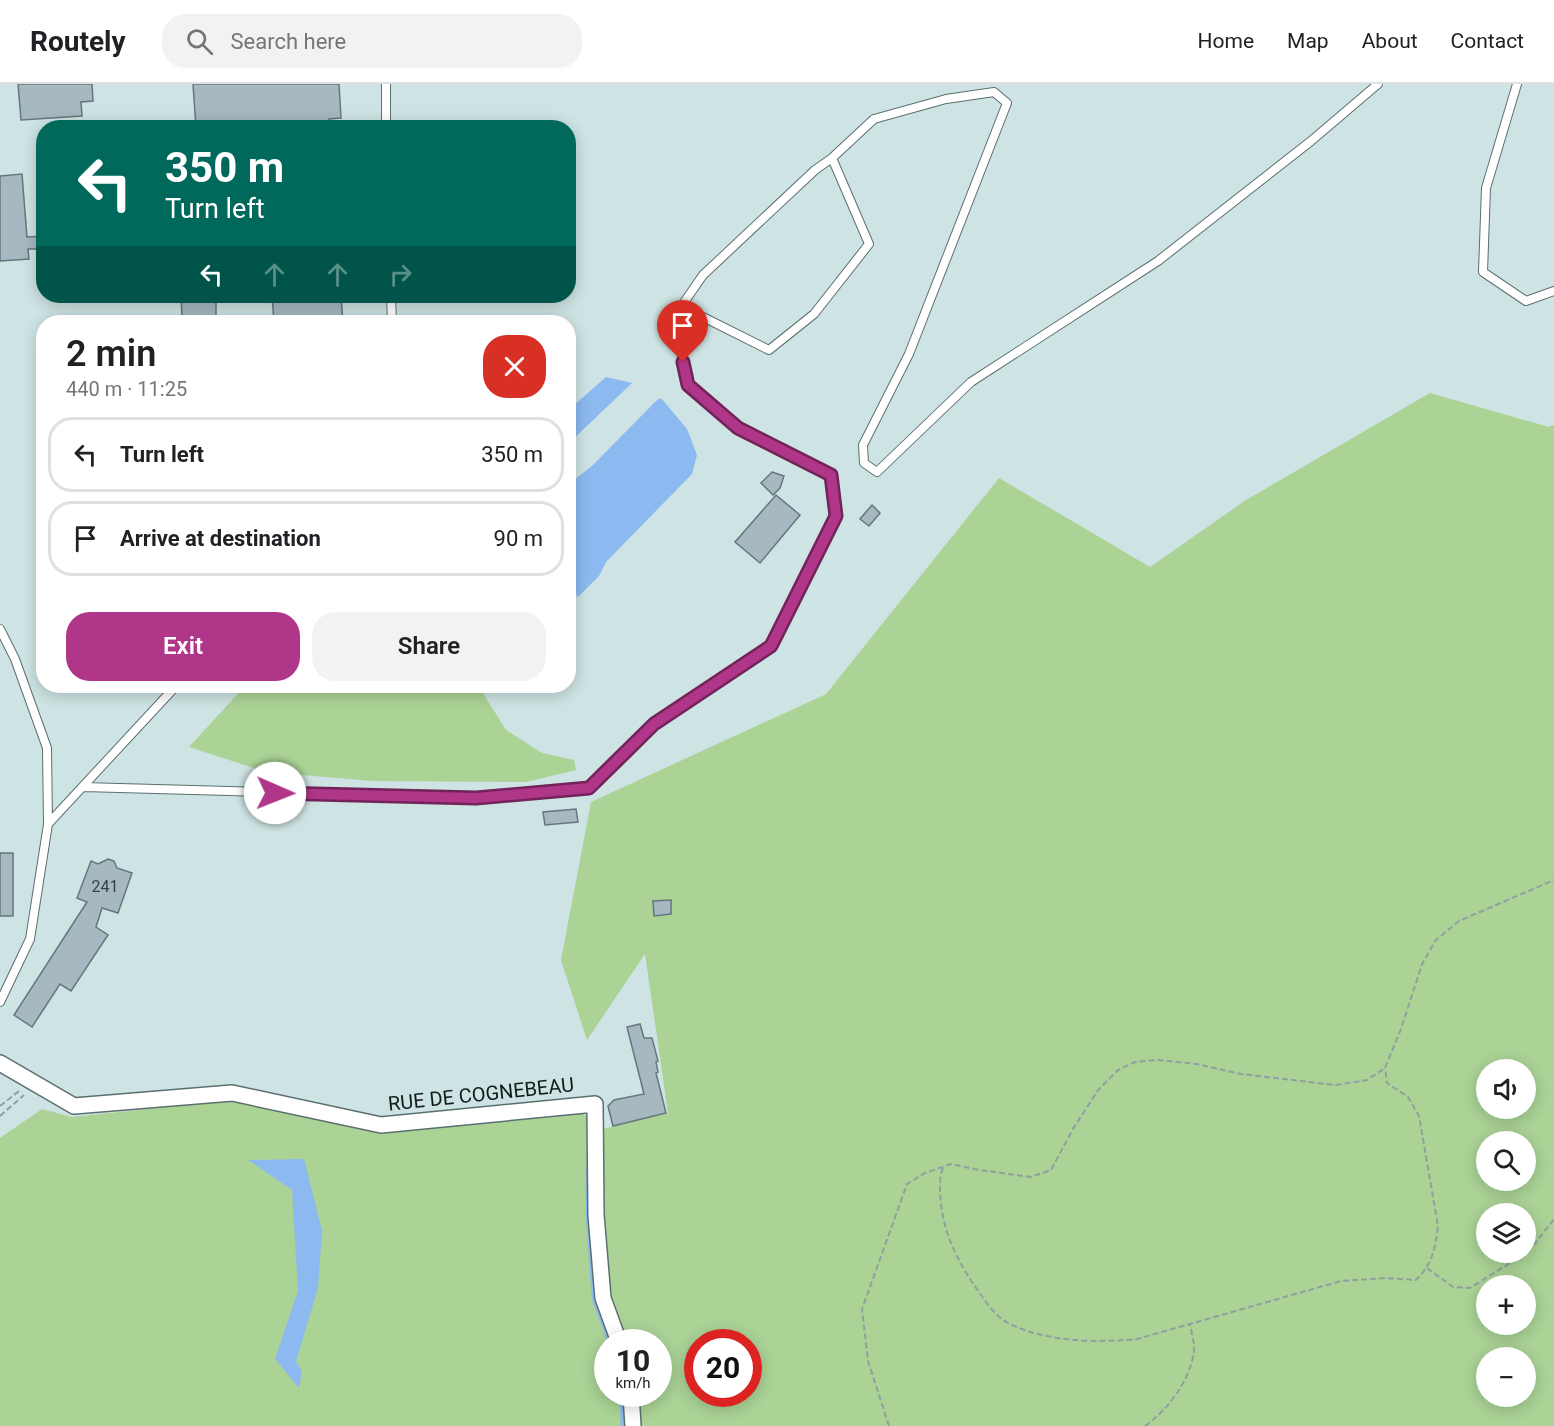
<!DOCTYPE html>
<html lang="en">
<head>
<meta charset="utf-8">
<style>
	body { margin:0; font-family:Roboto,sans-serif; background:#f2f2f2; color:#202124; height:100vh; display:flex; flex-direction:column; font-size:22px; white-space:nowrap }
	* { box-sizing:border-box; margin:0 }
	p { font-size:20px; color:#757577 }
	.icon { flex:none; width:33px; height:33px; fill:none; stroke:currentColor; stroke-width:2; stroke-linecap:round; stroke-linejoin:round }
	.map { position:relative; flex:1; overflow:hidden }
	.drawer { position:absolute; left:36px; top:231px; width:540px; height:378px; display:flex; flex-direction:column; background:#fff; border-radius:24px; box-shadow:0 3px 15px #0003 }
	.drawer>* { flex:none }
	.hud { position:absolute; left:36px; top:36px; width:540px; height:183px; border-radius:24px; box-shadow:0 3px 15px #0003; background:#00695c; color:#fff; overflow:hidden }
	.controls { position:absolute; left:1476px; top:975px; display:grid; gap:12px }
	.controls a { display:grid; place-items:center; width:60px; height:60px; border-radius:50%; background:#fff; box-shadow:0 3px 15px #0003; font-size:30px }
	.speed { position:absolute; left:594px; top:1245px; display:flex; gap:12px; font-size:30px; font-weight:700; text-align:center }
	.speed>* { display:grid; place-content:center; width:78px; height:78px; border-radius:50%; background:#fff; box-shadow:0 3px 15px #0003; line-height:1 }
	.speed small { font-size:15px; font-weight:400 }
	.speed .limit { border:9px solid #d22; background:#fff; color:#111 }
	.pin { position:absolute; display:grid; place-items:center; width:51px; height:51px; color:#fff; margin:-62px -26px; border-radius:50% 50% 50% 0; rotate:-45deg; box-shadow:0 0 6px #0007 }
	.pin .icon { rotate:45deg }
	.me { position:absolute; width:66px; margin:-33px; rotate:91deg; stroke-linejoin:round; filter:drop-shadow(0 0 4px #0008) }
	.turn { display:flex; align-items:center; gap:21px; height:126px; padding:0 30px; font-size:27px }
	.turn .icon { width:78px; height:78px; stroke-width:2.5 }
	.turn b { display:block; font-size:42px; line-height:51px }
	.lanes { display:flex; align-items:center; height:57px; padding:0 30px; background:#0003; justify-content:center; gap:30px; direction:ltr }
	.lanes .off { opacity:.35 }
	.round { display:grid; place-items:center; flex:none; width:63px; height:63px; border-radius:24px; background:#f2f2f2 }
	.headline { display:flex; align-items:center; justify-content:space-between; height:102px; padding:0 30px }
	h1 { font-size:36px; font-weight:600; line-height:45px }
	.cta { display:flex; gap:12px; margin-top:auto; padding:12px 30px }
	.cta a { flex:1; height:69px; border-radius:24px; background:#b03689; color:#fff; font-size:24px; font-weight:600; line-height:69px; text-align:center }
	.cta a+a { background:#f2f2f2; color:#202124 }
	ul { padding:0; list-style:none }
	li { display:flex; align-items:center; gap:18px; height:75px; margin:0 12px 9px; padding:0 18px; border:3px solid #e0e0e0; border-radius:24px }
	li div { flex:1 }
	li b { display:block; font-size:22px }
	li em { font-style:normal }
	header { display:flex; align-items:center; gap:36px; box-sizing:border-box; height:84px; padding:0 30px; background:#fff; border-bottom:2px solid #e0e0e0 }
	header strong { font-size:28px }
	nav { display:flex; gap:33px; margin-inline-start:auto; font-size:21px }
	.search { width:420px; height:54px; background:#f2f2f2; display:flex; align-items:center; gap:15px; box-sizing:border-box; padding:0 21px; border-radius:24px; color:#757577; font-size:22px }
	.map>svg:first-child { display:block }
	.green { fill:#abd396; fill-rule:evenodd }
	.water { fill:#8cb9f0 }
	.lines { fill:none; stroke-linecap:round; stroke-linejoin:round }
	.stream { stroke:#8cb9f0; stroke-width:4.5 }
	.building { fill:#a6b8c0; stroke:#65767d; stroke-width:1.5 }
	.service-casing { stroke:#5c6f6f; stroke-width:10 }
	.minor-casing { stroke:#5c6f6f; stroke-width:18 }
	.path { stroke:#90a0a0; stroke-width:2; stroke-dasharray:6 3; stroke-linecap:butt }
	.service { stroke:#fff; stroke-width:8 }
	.minor { stroke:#fff; stroke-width:15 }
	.route-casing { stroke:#722359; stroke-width:15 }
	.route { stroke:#b03689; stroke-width:10 }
	.labels { text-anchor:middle; stroke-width:6; stroke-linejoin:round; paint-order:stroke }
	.number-label { font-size:16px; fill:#384244 }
	.street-label { font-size:20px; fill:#131b1b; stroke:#cee3e3 }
</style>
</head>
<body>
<header>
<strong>Routely</strong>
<div class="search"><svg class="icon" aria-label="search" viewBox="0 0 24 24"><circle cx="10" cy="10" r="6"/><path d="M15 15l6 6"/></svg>Search here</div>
<nav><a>Home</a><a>Map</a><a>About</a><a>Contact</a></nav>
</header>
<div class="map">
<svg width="1554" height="1342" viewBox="0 0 1554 1342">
	<rect width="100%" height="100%" fill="#cee3e3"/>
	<path class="green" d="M1430,309L1549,343L1554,341V1342H0V1054L42,1025L72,1033L233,1016L381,1046L579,1027L603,1045L668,1029L645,870L587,956L561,876L591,718L826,610L999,394L1150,483L1246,416ZM1486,986H1526V1024H1486ZM1486,1058H1526V1096H1486ZM1486,1130H1526V1168H1486ZM1486,1202H1526V1240H1486ZM608,1258H658V1310H608ZM698,1258H748V1310H698ZM1486,1274H1526V1312H1486Z
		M245,602H480L481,606L506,646L542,669L574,676L576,686L526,698L372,697L266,688L189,663Z"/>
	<path class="water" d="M606,293L632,299L569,359V322H573Z
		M661,314L687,345L697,371L692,390L606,478L599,492L578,513L573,507L572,487L569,478V400L593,381L657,316Z
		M304,1075L322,1147L318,1204L296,1277L302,1288L299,1304L275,1275L298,1207L292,1106L248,1076Z"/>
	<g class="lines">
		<path class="stream" d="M588,1084V1131L594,1215L610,1258
			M622,1310L623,1342"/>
	</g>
	<path class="building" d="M18,0H92L93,17L81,18L82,32L21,36Z
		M193,0H339L341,34L329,35L330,44H196Z
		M22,90L27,153L44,152V165H28L29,175L0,177V92Z
		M181,212H216V232L182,233Z
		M272,212H341L343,238H274Z
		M772,388L784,392L780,404L773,411L761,399Z
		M776,411L800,431L760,479L735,458Z
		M872,421L880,429L869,442L860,435Z
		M576,725L578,738L545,741L543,728Z
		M0,769H13V832H0Z
		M108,775L114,777L117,784L132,789L118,829L102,824L96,843L108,851L71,907L60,900L32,943L14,931L87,818L77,814L91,777L98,780Z
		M671,816V830L654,832L653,817Z
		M640,940L644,954H652L658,977L656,978L658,988L656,989L666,1029L613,1042L608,1022L614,1016L644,1010L627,943Z"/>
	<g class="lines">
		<g class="service-casing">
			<path id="service" d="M1517,0L1486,104L1483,188L1526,217L1554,207
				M386,44V0
				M391,212L392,238
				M674,233L703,191L815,86L832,74
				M0,545L15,575L47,664L48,740L30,855L0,918
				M83,703L476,714L589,704L654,640L771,562L836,432L831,391L738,344L688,301L674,233H703L769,266L814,230L869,160L832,74L874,35L946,15L994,8L1007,19L909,270L863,361L864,379L877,388L971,298L1158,177L1311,57L1378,0
				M48,740L176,602"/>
		</g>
		<g class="minor-casing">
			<path id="minor" d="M0,979L74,1022L232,1009L381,1041L595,1020L596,1131L603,1214L619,1258
				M631,1310L633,1342"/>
		</g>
		<path class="path" d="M0,1022L19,1007
			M0,1032L24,1011
			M943,1084C940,1090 940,1099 940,1106C941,1147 958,1179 981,1211C988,1221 998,1235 1010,1240C1047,1258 1096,1259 1137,1255L1341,1197L1386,1194L1416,1196C1433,1179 1435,1165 1438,1142L1419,1032L1408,1013L1387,999L1385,984
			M1427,1184L1453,1203L1470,1204L1529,1167L1554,1135
			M889,1342L868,1277L862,1225L907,1100L925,1089L951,1080L979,1086L1031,1093L1051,1086L1074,1043L1099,1005L1118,986L1135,978L1158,976L1197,980L1241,990L1335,1001L1367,996L1385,984L1401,945L1422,880L1436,856L1459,837L1554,796
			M1145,1342C1168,1326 1190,1296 1194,1268C1195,1259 1191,1248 1190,1240"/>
		<use href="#service" class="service"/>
		<use href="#minor" class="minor"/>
	</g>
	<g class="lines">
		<g class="route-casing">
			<path id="route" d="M275,709L476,714L589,704L654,640L771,562L836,432L831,391L738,344L688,301L683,278"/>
		</g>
		<use href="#route" class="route"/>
	</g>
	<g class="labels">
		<g class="number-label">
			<text x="105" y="808">241</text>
		</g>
		<g class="street-label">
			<text transform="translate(481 1010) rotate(-6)" y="7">RUE DE COGNEBEAU</text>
		</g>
	</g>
</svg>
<div class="controls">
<a><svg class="icon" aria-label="sound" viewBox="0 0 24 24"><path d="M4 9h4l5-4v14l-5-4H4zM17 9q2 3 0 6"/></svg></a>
<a><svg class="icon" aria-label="search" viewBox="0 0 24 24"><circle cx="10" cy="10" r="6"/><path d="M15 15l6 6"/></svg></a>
<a><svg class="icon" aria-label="layers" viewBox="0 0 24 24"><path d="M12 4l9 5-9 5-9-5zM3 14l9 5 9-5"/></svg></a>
<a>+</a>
<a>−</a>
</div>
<div class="speed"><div>10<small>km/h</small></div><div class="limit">20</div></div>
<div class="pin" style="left:683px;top:278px;background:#d93025"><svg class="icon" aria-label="arrive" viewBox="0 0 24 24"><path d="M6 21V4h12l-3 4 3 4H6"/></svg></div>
<svg class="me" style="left:275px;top:709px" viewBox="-20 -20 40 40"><circle r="19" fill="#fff"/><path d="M0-13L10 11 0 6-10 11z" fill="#b03689"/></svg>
<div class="hud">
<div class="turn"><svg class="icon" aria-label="left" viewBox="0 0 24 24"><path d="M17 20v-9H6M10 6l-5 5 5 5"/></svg><div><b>350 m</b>Turn left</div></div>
<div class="lanes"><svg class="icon" aria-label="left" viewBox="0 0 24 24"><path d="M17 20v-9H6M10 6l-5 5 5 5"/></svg><svg class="icon off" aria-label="ahead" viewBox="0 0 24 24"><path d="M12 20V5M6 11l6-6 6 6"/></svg><svg class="icon off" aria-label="ahead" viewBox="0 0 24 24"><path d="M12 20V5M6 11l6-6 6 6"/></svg><svg class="icon off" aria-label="right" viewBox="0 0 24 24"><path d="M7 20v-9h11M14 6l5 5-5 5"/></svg></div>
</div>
<section class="drawer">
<div class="headline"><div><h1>2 min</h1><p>440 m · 11:25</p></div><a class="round" style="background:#d93025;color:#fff"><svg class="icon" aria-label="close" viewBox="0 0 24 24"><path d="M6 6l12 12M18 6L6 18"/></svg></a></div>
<ul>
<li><svg class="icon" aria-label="left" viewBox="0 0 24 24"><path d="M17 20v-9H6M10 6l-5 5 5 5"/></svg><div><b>Turn left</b></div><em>350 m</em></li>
<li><svg class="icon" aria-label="arrive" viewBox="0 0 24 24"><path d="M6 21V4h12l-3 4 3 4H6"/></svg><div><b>Arrive at destination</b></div><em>90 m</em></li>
</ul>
<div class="cta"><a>Exit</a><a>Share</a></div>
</section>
</div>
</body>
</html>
